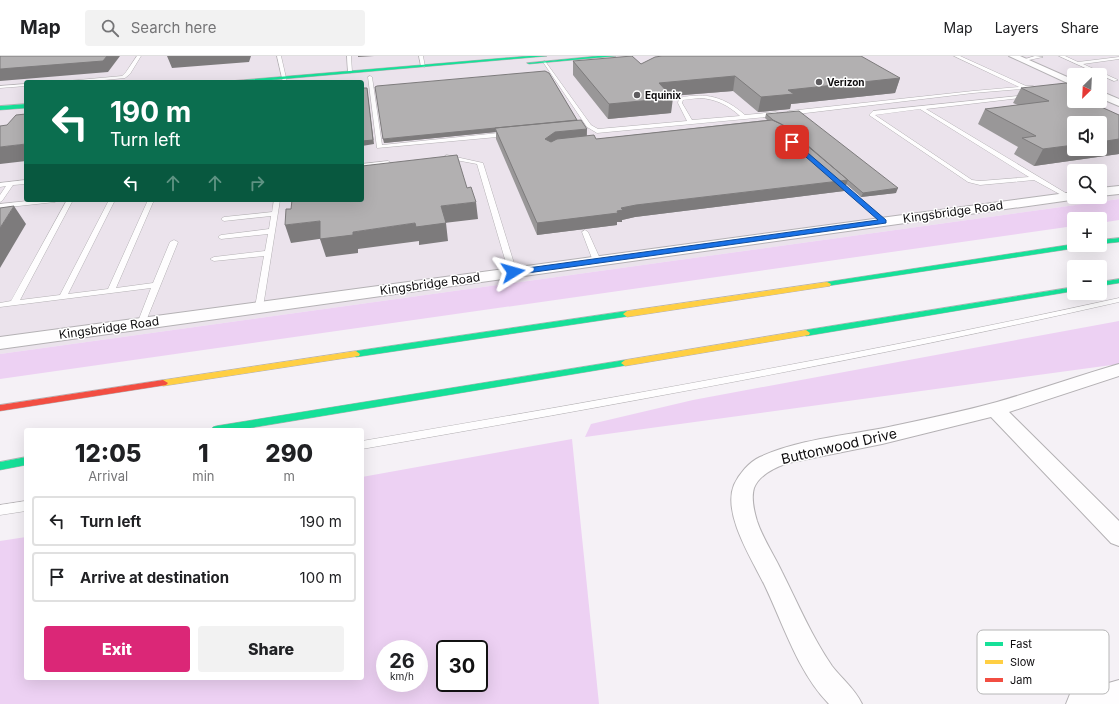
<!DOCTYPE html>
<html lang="en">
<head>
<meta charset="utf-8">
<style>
	body { margin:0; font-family:Inter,sans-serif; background:#f2f2f2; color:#202124; height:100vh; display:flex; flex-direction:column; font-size:15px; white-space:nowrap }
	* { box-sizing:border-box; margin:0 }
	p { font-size:13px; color:#757577 }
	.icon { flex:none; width:22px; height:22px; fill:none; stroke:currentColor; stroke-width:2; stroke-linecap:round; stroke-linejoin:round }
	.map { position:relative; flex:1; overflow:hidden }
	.details { position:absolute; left:24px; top:372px; width:340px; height:252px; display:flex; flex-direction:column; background:#fff; border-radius:4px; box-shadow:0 4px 16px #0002 }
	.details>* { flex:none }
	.guide { position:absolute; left:24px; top:24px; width:340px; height:122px; border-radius:4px; box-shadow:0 4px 16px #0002; background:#0b6e4f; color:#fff; overflow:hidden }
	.needle { width:26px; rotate:204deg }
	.controls { position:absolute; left:1067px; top:12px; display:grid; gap:8px }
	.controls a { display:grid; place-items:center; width:40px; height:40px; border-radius:4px; background:#fff; box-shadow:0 4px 16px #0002; font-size:20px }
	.speed { position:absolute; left:376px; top:584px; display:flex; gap:8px; font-size:20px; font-weight:700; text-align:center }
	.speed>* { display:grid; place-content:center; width:52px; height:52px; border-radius:50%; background:#fff; box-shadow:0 4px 16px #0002; line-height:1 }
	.speed small { font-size:10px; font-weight:400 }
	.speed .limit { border:2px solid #111; border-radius:6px; background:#fff; color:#111 }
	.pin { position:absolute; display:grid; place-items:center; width:34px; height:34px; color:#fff; margin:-17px; border-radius:8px; box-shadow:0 2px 6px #0006 }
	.me { position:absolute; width:44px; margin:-22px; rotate:82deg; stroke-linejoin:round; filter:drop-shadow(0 0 3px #0008) }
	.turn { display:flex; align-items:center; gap:14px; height:84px; padding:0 20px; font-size:18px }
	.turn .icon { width:52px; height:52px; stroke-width:2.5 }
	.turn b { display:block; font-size:28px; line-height:34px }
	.lanes { display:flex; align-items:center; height:38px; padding:0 20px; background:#0003; justify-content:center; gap:20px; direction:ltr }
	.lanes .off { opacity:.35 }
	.eta { display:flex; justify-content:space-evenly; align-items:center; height:68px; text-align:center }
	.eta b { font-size:24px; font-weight:800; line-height:28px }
	.cta { display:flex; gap:8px; margin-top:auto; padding:8px 20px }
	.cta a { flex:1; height:46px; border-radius:4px; background:#db2777; color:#fff; font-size:16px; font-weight:800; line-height:46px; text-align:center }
	.cta a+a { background:#f2f2f2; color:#202124 }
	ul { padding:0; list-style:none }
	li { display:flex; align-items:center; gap:12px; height:50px; margin:0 8px 6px; padding:0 12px; border:2px solid #e0e0e0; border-radius:4px }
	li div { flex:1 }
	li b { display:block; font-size:15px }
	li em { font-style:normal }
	header { display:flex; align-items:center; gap:24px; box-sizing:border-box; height:56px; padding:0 20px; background:#fff; border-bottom:1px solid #e0e0e0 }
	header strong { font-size:19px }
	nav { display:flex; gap:22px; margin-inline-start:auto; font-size:14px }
	.search { width:280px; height:36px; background:#f2f2f2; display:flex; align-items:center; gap:10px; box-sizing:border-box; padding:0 14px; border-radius:4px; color:#757577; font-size:15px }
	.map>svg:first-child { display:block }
	.built { fill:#ebe3ec; fill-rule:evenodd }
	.green { fill:#edd1f3; fill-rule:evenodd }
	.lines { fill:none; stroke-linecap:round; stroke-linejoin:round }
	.lane-casing { stroke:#b4b1b4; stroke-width:1 }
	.street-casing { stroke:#b4b1b4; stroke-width:2 }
	.fast-casing { stroke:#b4b1b4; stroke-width:1 }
	.slow-casing { stroke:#b4b1b4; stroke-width:1 }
	.jam-casing { stroke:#b4b1b4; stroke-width:1 }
	.lane { fill:#fefdfe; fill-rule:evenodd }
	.street { fill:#fefdfe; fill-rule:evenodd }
	.fast { fill:#16e098; fill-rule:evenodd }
	.slow { fill:#ffcf43; fill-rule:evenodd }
	.jam { fill:#f24e42; fill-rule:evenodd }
	.wall { fill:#999798 }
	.shaded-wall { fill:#7d7b7c }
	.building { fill:#b2b0b1; stroke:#7d7b7c }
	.route { fill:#1a73e8; stroke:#114b97 }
	.poi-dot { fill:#5e5c5f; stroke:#fff; stroke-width:1.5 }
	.labels { text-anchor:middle; stroke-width:3; stroke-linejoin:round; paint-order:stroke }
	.far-poi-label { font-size:10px; font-weight:bold; fill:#0d0b0d; stroke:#fff; text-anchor:start }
	.street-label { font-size:12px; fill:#0d0b0d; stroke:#fff }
	.near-street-label { font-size:14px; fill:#0d0b0d; stroke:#fff }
	.key { fill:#fff; stroke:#b6b6b6; stroke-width:1 }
	.key-label { font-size:11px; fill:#0d0b0d }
</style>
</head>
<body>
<header>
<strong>Map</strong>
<div class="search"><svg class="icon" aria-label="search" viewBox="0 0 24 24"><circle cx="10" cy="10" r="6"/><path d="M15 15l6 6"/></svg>Search here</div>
<nav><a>Map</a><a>Layers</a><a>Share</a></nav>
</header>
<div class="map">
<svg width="1119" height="648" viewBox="0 0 1119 648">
	<rect width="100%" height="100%" fill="#f5f1f6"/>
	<path class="built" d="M0,0H1119V143L0,298ZM1074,19H1100V45H1074ZM26,26H362V144H26ZM1074,67H1100V93H1074ZM1074,115H1100V141H1074Z"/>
	<path class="green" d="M1119,143V164L1100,167V163H1074V170L0,323V298Z
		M1119,265V308L585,381L591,368L693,344Z
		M572,383L599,648H0V485L26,481V622H362V421ZM385,593H419V627H385ZM445,593H479V627H445Z"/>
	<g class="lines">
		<g class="lane-casing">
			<path id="lane" d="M137,0H141L130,18L125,22L83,26H65L67,25L122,20L126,16Z
				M277,0H281L287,26H283Z
				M347,0H351L352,16L350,17L348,16Z
				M419,0H423L425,11L421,10Z
				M954,0H960L1026,30H1033L1035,31L1033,32L973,37L789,59L786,57L789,55L973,35L1019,31Z
				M1035,0L1043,1L1024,5L1022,4Z
				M1059,0H1065L1078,6L1119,1V3L1083,8L1118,24L1114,25Z
				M545,5L591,69L598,73L687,65L678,47L679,42C707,36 724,41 745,59L776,56L779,58L776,60L597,77L587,71L543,6ZM700,42C716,43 728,49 740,60L692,64L682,47L683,44Z
				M370,20L372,21L382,89L508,76L511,78L508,80L377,92L368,21Z
				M26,28V30L0,32V30Z
				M1027,39H1029V41L926,53L1069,139V141H1065L1034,124L980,129L968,126L869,59L873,55ZM920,53L1029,121L980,125L972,124L875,59Z
				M447,99L483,107L517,217L516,219H510L509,217L477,108L445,102V100Z
				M388,105L390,106V108L362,112V108Z
				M834,123H838L886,165V167H882L834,125Z
				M26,124V128L13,129L2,145L0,146V139L6,130L0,131V127Z
				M37,144H58L55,146L0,152V148Z
				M67,144H73L20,244L60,239L109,144H115L68,238L108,233L148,144H154L116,232L153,227L170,186L174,184L178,186L144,270L141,271L137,268L151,232L0,251V247L11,245Z
				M274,144H280L263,251L259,253L255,251L264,200L214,205L210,203L214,201L265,195L268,178L221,183L218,181L221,179L269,173L271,160L224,165L221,163L224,161L272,156Z
				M585,174L588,176L601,205L600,207H597L593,205L582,176Z
				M1119,242V246C868,303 615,349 362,393V385C615,342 868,297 1119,242Z
				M26,445V455L0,459V449Z"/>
		</g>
		<g class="street-casing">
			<path id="street" d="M1009,0H1020L1074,24V30Z
				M1100,35L1119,43V50L1100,42Z
				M1119,130V138L1100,140V132Z
				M1074,136V141H1080L1078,143L0,293V281Z
				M1119,308V320L1009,356L1119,465V490L1111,487L991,361L882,388L788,407C776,411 759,419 754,432C751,442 754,455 757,465C763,483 774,499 782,516C798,548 812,581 832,610C842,623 855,633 862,648H829C798,616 784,570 765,530C753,505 722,458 734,429C739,418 749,406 760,401C801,382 854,379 898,369C931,362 964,355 997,346C1038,334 1078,320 1119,308Z
				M1119,624V648H1066L1070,638Z"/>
		</g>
		<g class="fast-casing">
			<path id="fast" d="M529,0H547L248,26H229L231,25Z
				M598,0H616L529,8L527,7Z
				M26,48V52L0,54V50Z
				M1119,182V186L1100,188V184Z
				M1074,188L1087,189L1083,191L827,230L823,228L827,226Z
				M1119,223V227L1100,230V226Z
				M1074,231V235L806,280L802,277L806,274Z
				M627,255L631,258L630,260L356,301L352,298L356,295Z
				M625,304L628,305L629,307L628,309L238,374H211L213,371L216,370Z
				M26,401V409L0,414V406Z"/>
		</g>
		<g class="slow-casing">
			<path id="slow" d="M827,226L831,228L830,230L627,261L623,258L627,255Z
				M806,274L810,277L809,279L625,310L621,307L625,304Z
				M356,295L360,298L359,300L163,330L158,327L163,324Z"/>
		</g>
		<g class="jam-casing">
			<path id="jam" d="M163,324L168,327L166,329L0,355V349Z"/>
		</g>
		<use href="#lane" class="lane"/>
		<use href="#street" class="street"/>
		<use href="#fast" class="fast"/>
		<use href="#slow" class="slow"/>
		<use href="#jam" class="jam"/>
	</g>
	<path class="wall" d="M573,5L641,8L900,22L895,37L791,48L790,53L758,56L733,35L672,40L671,57L608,63L573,19Z
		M549,17L577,64L587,73V80L596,83L767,64L765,62L766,58L896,137L861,141L846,128L844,135L635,161L622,164V166H617V169L537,179L496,83V76L384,87Z
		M1021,32L1074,45L1119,59V98L1034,110L1014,98L1018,91L978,68L985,53L1018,49L1013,47Z"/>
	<path class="shaded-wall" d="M107,0H120L108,16L0,25V13Z
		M167,0H251L249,6L172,12Z
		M358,0H374L358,1Z
		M735,20L733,35L657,41L659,27Z
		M900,22L895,37L791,48L790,53L758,56L761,41L788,34Z
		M367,32L374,88L362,90V85Z
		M673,42L671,57L608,63L609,48Z
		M495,72L496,76L384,87L383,83Z
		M587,73L586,84L546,94L545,83L555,76Z
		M1119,83V98L1034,110L1043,93L1074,89V93H1100V86Z
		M26,88V105L0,108V91Z
		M848,124L844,135L635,161L622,164V166H617V169L537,179V167L617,155L621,152L636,149Z
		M898,132L896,137L861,141L863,137Z
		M476,146L478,163L444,167L441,150Z
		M14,150L26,168L0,212V172Z
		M320,165L326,182L291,187L285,169Z
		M415,167H446L448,185L419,189V185L358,193V197L326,201L320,183L353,176Z"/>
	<path class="building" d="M0,0H107L103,5L0,13Z
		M632,0L641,8L655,1L662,0H861L900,22L788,34L794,38L761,41L735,20L659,27L673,42L609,48L573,5Z
		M545,15L549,17L577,64L383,83L375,31L377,30Z
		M1066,27L1074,30V45H1088L1119,59V83L1100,86V67H1074V89L1043,93L1022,82L1036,80L985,53L1049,45L1021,32Z
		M362,32H367L373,84L362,85Z
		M799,55L898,132L863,137L785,70L773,64L766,58Z
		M26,58V88L0,91V70L7,69L16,59Z
		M581,64L587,73L555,76L545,83L551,86L557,83L594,79L596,83L772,64L781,68L848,124L636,149L621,152L623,154L617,155L618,157L537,167L495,72Z
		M457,99L467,132L471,131L476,146L441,150L446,167L416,171L415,167L353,176V179L320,183V165L285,169L286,153H291L292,144H362V110Z
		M14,150L0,172V152Z"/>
	<path class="route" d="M790,85H794L886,164V167L513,219L509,216L513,214L878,164L790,87Z"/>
	<g class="poi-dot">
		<circle cx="819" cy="26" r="4"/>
		<circle cx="637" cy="39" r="4"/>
	</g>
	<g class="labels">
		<g class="far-poi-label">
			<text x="827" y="30">Verizon</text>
			<text x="645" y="43">Equinix</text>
		</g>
		<g class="street-label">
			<text transform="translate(953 156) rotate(-8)" y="4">Kingsbridge Road</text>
			<text transform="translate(430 228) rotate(-8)" y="4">Kingsbridge Road</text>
			<text transform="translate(109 272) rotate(-8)" y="4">Kingsbridge Road</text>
		</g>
		<g class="near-street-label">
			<text transform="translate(839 390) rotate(-13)" y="5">Buttonwood Drive</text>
		</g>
	</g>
	<rect x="977" y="574" width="132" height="64" rx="6" class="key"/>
	<rect x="985" y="586" width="18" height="4" fill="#16e098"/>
	<rect x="985" y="604" width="18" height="4" fill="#ffcf43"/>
	<rect x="985" y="622" width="18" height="4" fill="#f24e42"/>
	<g class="key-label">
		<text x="1010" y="592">Fast</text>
		<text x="1010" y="610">Slow</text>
		<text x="1010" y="628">Jam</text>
	</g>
</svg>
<div class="controls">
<a><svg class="needle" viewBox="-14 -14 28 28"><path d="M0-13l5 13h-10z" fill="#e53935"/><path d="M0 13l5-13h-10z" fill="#757577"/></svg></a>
<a><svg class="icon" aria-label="sound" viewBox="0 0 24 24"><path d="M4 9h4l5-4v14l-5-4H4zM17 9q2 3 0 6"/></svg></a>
<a><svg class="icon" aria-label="search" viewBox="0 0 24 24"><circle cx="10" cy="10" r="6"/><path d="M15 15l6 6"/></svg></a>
<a>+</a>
<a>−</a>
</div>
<div class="speed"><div>26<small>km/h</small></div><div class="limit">30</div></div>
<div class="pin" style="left:792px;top:86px;background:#d93025"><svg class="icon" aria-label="arrive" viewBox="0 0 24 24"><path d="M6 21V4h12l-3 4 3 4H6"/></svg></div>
<svg class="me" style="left:513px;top:216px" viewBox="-20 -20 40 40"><path d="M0-17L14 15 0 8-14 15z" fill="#1a73e8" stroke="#fff" stroke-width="4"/></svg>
<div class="guide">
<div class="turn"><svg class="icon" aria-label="left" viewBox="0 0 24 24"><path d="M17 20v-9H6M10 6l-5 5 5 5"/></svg><div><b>190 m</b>Turn left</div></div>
<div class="lanes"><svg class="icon" aria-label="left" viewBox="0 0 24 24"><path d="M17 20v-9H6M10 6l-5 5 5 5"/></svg><svg class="icon off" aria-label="ahead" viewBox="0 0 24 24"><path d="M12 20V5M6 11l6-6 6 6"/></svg><svg class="icon off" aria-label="ahead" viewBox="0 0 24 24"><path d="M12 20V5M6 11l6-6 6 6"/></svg><svg class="icon off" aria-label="right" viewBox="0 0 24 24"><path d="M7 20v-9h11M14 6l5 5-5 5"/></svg></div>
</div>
<section class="details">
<div class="eta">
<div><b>12:05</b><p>Arrival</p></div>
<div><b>1</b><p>min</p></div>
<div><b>290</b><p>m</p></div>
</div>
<ul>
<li><svg class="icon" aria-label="left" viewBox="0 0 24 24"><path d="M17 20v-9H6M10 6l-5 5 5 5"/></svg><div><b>Turn left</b></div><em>190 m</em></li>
<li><svg class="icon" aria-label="arrive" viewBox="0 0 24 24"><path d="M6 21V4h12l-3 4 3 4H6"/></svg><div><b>Arrive at destination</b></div><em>100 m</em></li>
</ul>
<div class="cta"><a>Exit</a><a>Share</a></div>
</section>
</div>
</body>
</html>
